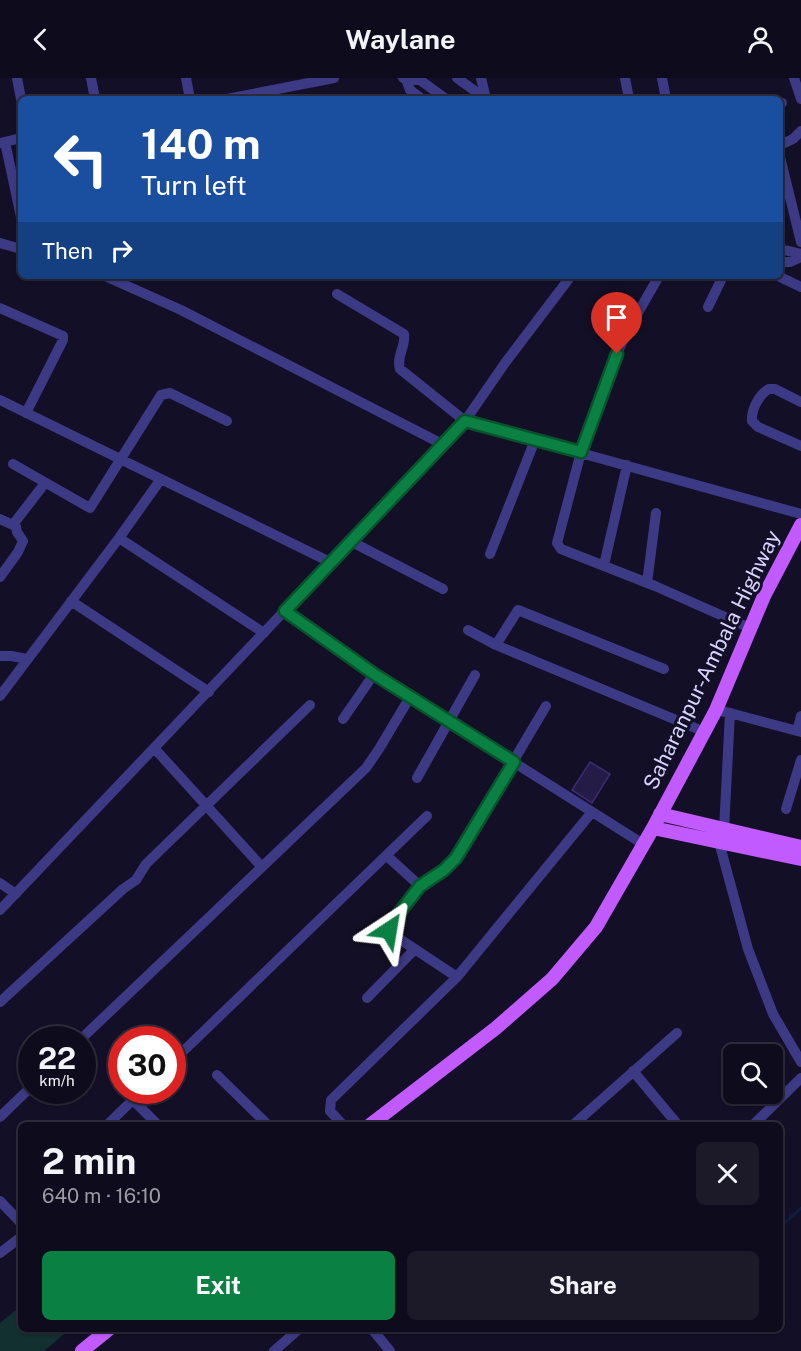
<!DOCTYPE html>
<html lang="en">
<head>
<meta charset="utf-8">
<style>
	body { margin:0; font-family:"Public Sans",sans-serif; background:#1c1929; color:#f1f3f6; height:100vh; display:flex; flex-direction:column; font-size:22px; white-space:nowrap }
	* { box-sizing:border-box; margin:0 }
	p { font-size:20px; color:#9b9ba3 }
	.icon { flex:none; width:33px; height:33px; fill:none; stroke:currentColor; stroke-width:2; stroke-linecap:round; stroke-linejoin:round }
	.map { position:relative; flex:1; overflow:hidden }
	.drawer { position:absolute; left:18px; top:1044px; width:765px; height:210px; display:flex; flex-direction:column; background:#0e0b1c; border-radius:9px; box-shadow:0 2px 4px #0004,0 0 0 2px #2e2b3b }
	.drawer>* { flex:none }
	.banner { position:absolute; left:18px; top:18px; width:765px; height:183px; border-radius:9px; box-shadow:0 2px 4px #0004,0 0 0 2px #2e2b3b; background:#1a4fa0; color:#fff; overflow:hidden }
	.buttons { position:absolute; left:723px; top:966px; display:grid; gap:12px }
	.buttons a { display:grid; place-items:center; width:60px; height:60px; border-radius:9px; background:#0e0b1c; box-shadow:0 2px 4px #0004,0 0 0 2px #2e2b3b; font-size:30px }
	.speed { position:absolute; left:18px; top:948px; display:flex; gap:12px; font-size:30px; font-weight:700; text-align:center }
	.speed>* { display:grid; place-content:center; width:78px; height:78px; border-radius:50%; background:#0e0b1c; box-shadow:0 2px 4px #0004,0 0 0 2px #2e2b3b; line-height:1 }
	.speed small { font-size:15px; font-weight:400 }
	.speed .limit { border:9px solid #d22; background:#fff; color:#111 }
	.pin { position:absolute; display:grid; place-items:center; width:51px; height:51px; color:#fff; margin:-62px -26px; border-radius:50% 50% 50% 0; rotate:-45deg; box-shadow:0 0 6px #0007 }
	.pin .icon { rotate:45deg }
	.me { position:absolute; width:66px; margin:-33px; rotate:33deg; stroke-linejoin:round; filter:drop-shadow(0 0 4px #0008) }
	.turn { display:flex; align-items:center; gap:21px; height:126px; padding:0 24px; font-size:27px }
	.turn .icon { width:78px; height:78px; stroke-width:2.5 }
	.turn b { display:block; font-size:42px; line-height:51px }
	.then { display:flex; align-items:center; height:57px; padding:0 24px; background:#0003; gap:12px; font-size:22px }
	.round { display:grid; place-items:center; flex:none; width:63px; height:63px; border-radius:9px; background:#1c1929 }
	.headline { display:flex; align-items:center; justify-content:space-between; height:102px; padding:0 24px }
	h1 { font-size:36px; font-weight:700; line-height:45px }
	.button { display:flex; gap:12px; margin-top:auto; padding:12px 24px }
	.button a { flex:1; height:69px; border-radius:9px; background:#0b8043; color:#fff; font-size:24px; font-weight:700; line-height:69px; text-align:center }
	.button a+a { background:#1c1929; color:#f1f3f6 }
	header { display:flex; justify-content:space-between; align-items:center; height:78px; padding:0 24px; background:#0e0b1c; font-size:27px; font-weight:700 }
	.map>svg:first-child { display:block }
	.green { fill:#12302f }
	.lines { fill:none; stroke-linecap:round; stroke-linejoin:round }
	.stream { stroke:#0a1f44; stroke-width:3 }
	.building { fill:#241b47; stroke:#3b2d73; stroke-width:1.5 }
	.minor { stroke:#3d3a85; stroke-width:10 }
	.major { stroke:#c25bff; stroke-width:14 }
	.route-casing { stroke:#07532c; stroke-width:15 }
	.route { stroke:#0b8043; stroke-width:10 }
	.labels { text-anchor:middle; stroke-width:6; stroke-linejoin:round; paint-order:stroke }
	.street-label { font-size:21px; fill:#d9d4ff; stroke:#130f26 }
</style>
</head>
<body>
<header><svg class="icon" aria-label="back" viewBox="0 0 24 24"><path d="M15 5l-7 7 7 7"/></svg>Waylane<svg class="icon" aria-label="person" viewBox="0 0 24 24"><circle cx="12" cy="8" r="4"/><path d="M4 21q1-7 8-7t8 7"/></svg></header>
<div class="map">
<svg width="801" height="1273" viewBox="0 0 801 1273">
	<rect width="100%" height="100%" fill="#130f26"/>
	<path class="green" d="M21,1228V1251H70L44,1273H0V1245Z"/>
	<g class="lines">
		<path class="stream" d="M780,1149L801,1130"/>
	</g>
	<path class="building" d="M590,684L610,696L592,725L572,712Z"/>
	<g class="lines">
		<path class="minor" d="M17,0L21,21
			M91,0L95,21
			M186,0L190,21
			M403,0L420,2L446,21
			M457,0L486,21
			M481,0L486,21
			M625,0L629,21
			M662,0L666,21
			M794,0L801,21
			M406,1L410,12L422,21
			M227,21L334,0
			M780,25H782
			M5,64L21,139
			M1,65L21,60
			M780,67L793,61L801,53
			M780,79L801,164
			M0,165L21,171
			M780,171L801,176
			M780,184H790L801,179
			M105,198L181,232L444,367
			M659,198L627,254L617,276L581,374L557,465L561,471L655,508L750,550
			M778,198L801,209
			M337,216L404,256C406,269 396,278 400,291L465,343L505,285L571,198
			M708,229L723,198
			M0,230L63,258V262L26,335
			M0,322L332,485
			M801,324L775,311H769C759,316 751,332 752,343L758,349L801,368
			M13,386L90,430L161,317L170,315L227,343
			M0,441L15,448
			M119,460L264,555
			M352,464L443,511
			M490,476L535,362
			M604,487L627,387
			M0,499L18,474L23,463L17,454L15,444L45,405
			M647,505L656,435
			M71,523L209,614
			M285,533L374,596L643,766
			M468,552L496,567L705,654
			M496,567L518,532L664,591
			M0,578H11L27,581
			M0,618L119,460L161,401
			M716,632L730,635L724,752
			M730,635L801,654
			M343,641L374,596
			M797,653L801,638
			M155,671L261,788
			M417,700L475,597
			M786,731L801,682
			M719,764L748,871L773,936L801,984
			M387,778L420,808
			M0,805L16,816
			M0,832L465,343L801,436
			M457,899L392,856L389,852V848L420,808L444,792L456,780L546,628
			M367,920L414,872
			M0,924L123,811L136,802L146,786L310,627
			M80,962L366,690L379,671L410,619
			M172,984L427,738
			M633,993L678,1047
			M217,997L268,1047
			M133,1022L158,1047
			M0,1039L32,1008
			M107,1047L143,1012
			M343,1047L330,1033L331,1022L457,899L592,734
			M573,1047L677,955
			M753,1047L801,1000
			M0,1123L21,1145
			M0,1175L21,1159
			M372,1251L390,1273
			M274,1273L299,1251"/>
		<path class="major" d="M660,736L801,769
			M653,750L801,781
			M370,1047L496,950L552,901L596,849L653,750L716,632L764,518L801,447
			M82,1273L109,1251"/>
	</g>
	<g class="lines">
		<g class="route-casing">
			<path id="route" d="M389,852V848L420,808L444,792L456,780L514,684L374,596L285,533L465,343L581,374L617,276"/>
		</g>
		<use href="#route" class="route"/>
	</g>
	<g class="labels">
		<g class="street-label">
			<text transform="translate(712 582) rotate(-64)" y="7">Saharanpur-Ambala Highway</text>
		</g>
	</g>
</svg>
<div class="buttons">
<a><svg class="icon" aria-label="search" viewBox="0 0 24 24"><circle cx="10" cy="10" r="6"/><path d="M15 15l6 6"/></svg></a>
</div>
<div class="speed"><div>22<small>km/h</small></div><div class="limit">30</div></div>
<div class="pin" style="left:617px;top:276px;background:#d93025"><svg class="icon" aria-label="arrive" viewBox="0 0 24 24"><path d="M6 21V4h12l-3 4 3 4H6"/></svg></div>
<svg class="me" style="left:389px;top:852px" viewBox="-20 -20 40 40"><path d="M0-17L14 15 0 8-14 15z" fill="#0b8043" stroke="#fff" stroke-width="4"/></svg>
<div class="banner">
<div class="turn"><svg class="icon" aria-label="left" viewBox="0 0 24 24"><path d="M17 20v-9H6M10 6l-5 5 5 5"/></svg><div><b>140 m</b>Turn left</div></div>
<div class="then">Then<svg class="icon" aria-label="right" viewBox="0 0 24 24"><path d="M7 20v-9h11M14 6l5 5-5 5"/></svg></div>
</div>
<section class="drawer">
<div class="headline"><div><h1>2 min</h1><p>640 m · 16:10</p></div><a class="round"><svg class="icon" aria-label="close" viewBox="0 0 24 24"><path d="M6 6l12 12M18 6L6 18"/></svg></a></div>
<div class="button"><a>Exit</a><a>Share</a></div>
</section>
</div>
</body>
</html>
